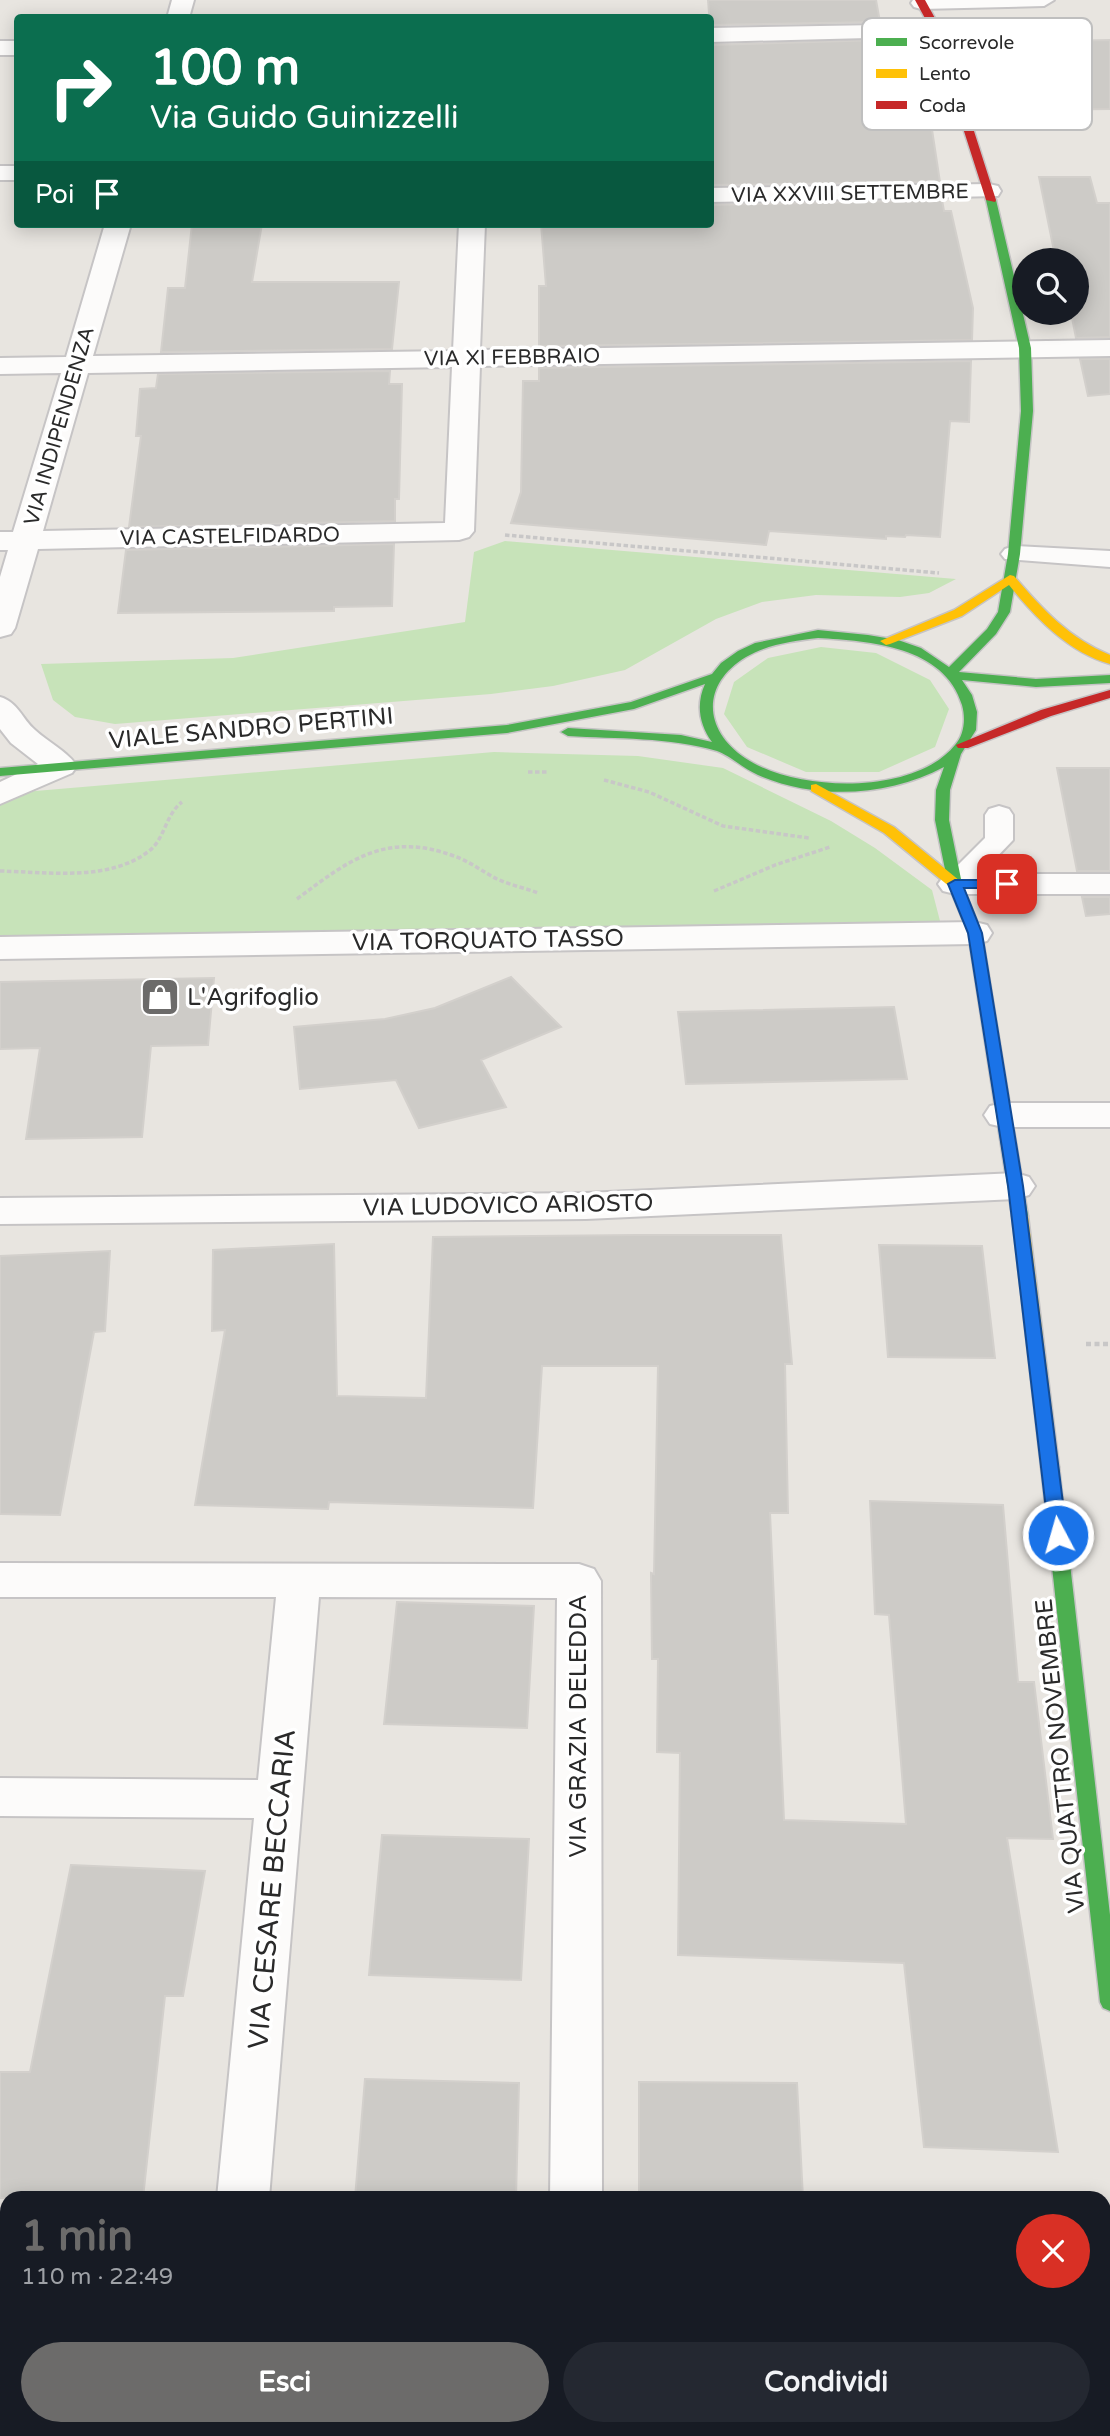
<!DOCTYPE html>
<html lang="it">
<head>
<meta charset="utf-8">
<style>
	body { margin:0; font-family:"Varela Round",sans-serif; background:#242831; color:#f1f3f6; height:100vh; display:flex; flex-direction:column; font-size:26px; white-space:nowrap }
	* { box-sizing:border-box; margin:0 }
	p { font-size:23px; color:#9ea1a6 }
	.icon { flex:none; width:38px; height:38px; fill:none; stroke:currentColor; stroke-width:2; stroke-linecap:round; stroke-linejoin:round }
	.map { position:relative; flex:1; overflow:hidden }
	.details { position:absolute; left:0px; top:2191px; width:1111px; height:245px; display:flex; flex-direction:column; background:#171b24; border-radius:21px 21px 0 0; box-shadow:0 4px 18px #0003 }
	.details>* { flex:none }
	.guide { position:absolute; left:14px; top:14px; width:700px; height:214px; border-radius:7px; box-shadow:0 4px 18px #0003; background:#0b6e4f; color:#fff; overflow:hidden }
	.buttons { position:absolute; left:1012px; top:248px; display:grid; gap:14px }
	.buttons a { display:grid; place-items:center; width:77px; height:77px; border-radius:50%; background:#171b24; box-shadow:0 4px 18px #0003; font-size:35px }
	.pin { position:absolute; display:grid; place-items:center; width:60px; height:60px; color:#fff; margin:-30px; border-radius:14px; box-shadow:0 4px 10px #0006 }
	.me { position:absolute; width:77px; margin:-38px; rotate:354deg; stroke-linejoin:round; filter:drop-shadow(0 0 5px #0008) }
	.turn { display:flex; align-items:center; gap:24px; height:147px; padding:0 21px; font-size:32px }
	.turn .icon { width:91px; height:91px; stroke-width:2.5 }
	.turn b { display:block; font-size:49px; line-height:60px }
	.then { display:flex; align-items:center; height:66px; padding:0 21px; background:#0003; gap:14px; font-size:26px }
	.round { display:grid; place-items:center; flex:none; width:74px; height:74px; border-radius:37px; background:#242831 }
	.overview { display:flex; align-items:center; justify-content:space-between; height:119px; padding:0 21px }
	h1 { font-size:42px; font-weight:700; line-height:52px; color:#6c6b6a }
	.action { display:flex; gap:14px; margin-top:auto; padding:14px 21px }
	.action a { flex:1; height:80px; border-radius:42px; background:#6c6b6a; color:#fff; font-size:28px; font-weight:700; line-height:80px; text-align:center }
	.action a+a { background:#242831; color:#f1f3f6 }
	.map>svg:first-child { display:block }
	.green { fill:#c7e3b9 }
	.building { fill:#cdcbc7; stroke:#d3d0cc; stroke-width:2 }
	.lines { fill:none; stroke-linecap:round; stroke-linejoin:round }
	.lane-casing { stroke:#c6c4c5; stroke-width:4 }
	.street-casing { stroke:#c6c4c5; stroke-width:4 }
	.fast-casing { stroke:#c6c4c5; stroke-width:3 }
	.slow-casing { stroke:#c6c4c5; stroke-width:3 }
	.jam-casing { stroke:#c6c4c5; stroke-width:3 }
	.path-far1 { stroke:#c8c7c7; stroke-width:3.5; stroke-dasharray:4.5 2.5; stroke-linecap:butt }
	.path { stroke:#c8c7c7; stroke-width:4.5; stroke-dasharray:5 3.5; stroke-linecap:butt }
	.lane { fill:#fcfbfa; fill-rule:evenodd }
	.street { fill:#fcfbfa; fill-rule:evenodd }
	.fast { fill:#4caf50; fill-rule:evenodd }
	.slow { fill:#ffc107; fill-rule:evenodd }
	.jam { fill:#c62828; fill-rule:evenodd }
	.route { fill:#1a73e8; stroke:#114b97; stroke-width:2 }
	.labels { text-anchor:middle; stroke-width:7; stroke-linejoin:round; paint-order:stroke }
	.far-street-label { font-size:21px; fill:#2a2a2a; stroke:#fff }
	.street-label { font-size:24px; fill:#2a2a2a; stroke:#fff }
	.poi-label { font-size:24px; fill:#2a2a2a; stroke:#fff; text-anchor:start }
	.near-street-label { font-size:28px; fill:#2a2a2a; stroke:#fff }
	.key { fill:#fff; stroke:#bfbfbf; stroke-width:2 }
	.key-label { font-size:19px; fill:#2a2a2a }
</style>
</head>
<body>
<div class="map">
<svg width="1110" height="2436" viewBox="0 0 1110 2436">
	<rect width="100%" height="100%" fill="#e8e5e0"/>
	<path class="green" d="M505,541L956,579L929,593L900,597L816,595L762,602L716,619L625,670L553,686L491,694L115,724L75,717L53,700L41,664L233,658L465,622L474,552Z
		M821,647L876,653L930,680L949,709L935,747L879,772H806L747,747L724,714L734,682L768,658Z
		M494,752L638,756L723,768L831,821L875,848L932,890L940,921L0,937V794Z"/>
	<path class="building" d="M708,0H876L880,22L710,25Z
		M914,39L924,77L940,182L710,185V45Z
		M1110,40V109L1032,110L1006,42Z
		M1039,177H1090L1097,203H1110V337L1076,338L1071,313H1076V261H1056Z
		M942,200L944,211H951L973,308L972,340L539,346V286H546L541,224H710V205Z
		M192,224H262L252,282H399L392,349L161,352L168,288H185Z
		M1080,359H1110V394L1088,396Z
		M971,361L969,422L950,421L940,537L906,535L905,537L886,536V539L769,531L766,545L511,523L521,492L523,381H539V368Z
		M390,371L389,384H402L399,499H395V521L129,527L141,436H136L140,389L156,388L158,374Z
		M394,544L392,606L334,607V611L118,613L126,550Z
		M1057,768H1110V871H1077Z
		M1082,897H1110V914L1086,916Z
		M511,977L561,1027L481,1060L506,1107L419,1128L396,1080L300,1089L294,1027L385,1019L435,1008Z
		M214,978L208,1045L151,1046L142,1137L26,1139L40,1048L0,1049V982Z
		M894,1007L907,1079L686,1084L678,1012Z
		M636,1235H781L792,1364H785L788,1513H770L784,1820L906,1824L889,1615L875,1614L870,1501L1003,1505L1018,1682H1034L1053,1839L1007,1838L1058,2152L924,2147L904,1963L678,1955L680,1753L657,1752L658,1659H652L651,1573L654,1574L658,1366H542L533,1508L329,1502L328,1509L195,1505L225,1330L212,1331L213,1250L334,1244L337,1396L426,1398L433,1237Z
		M879,1245L982,1246L995,1358L888,1357Z
		M110,1251L105,1331L94,1332L60,1515L0,1514V1256Z
		M397,1602L534,1606L527,1728L384,1724Z
		M382,1835L529,1839L521,1980L369,1975Z
		M71,1865L205,1871L183,1996H165L143,2198H0V2072H30Z
		M365,2079L519,2083L516,2198H355Z
		M639,2082L797,2083L803,2198H639Z"/>
	<g class="lines">
		<g class="lane-casing">
			<path id="lane" d="M913,0H1054L1044,6L921,9L914,7L911,3Z
				M1014,546L1110,551V567L1005,559L1001,554L1005,549Z
				M999,806L1009,809L1013,815V840L965,890L955,893L945,890L940,884L945,878L985,838V815L989,809Z"/>
		</g>
		<g class="street-casing">
			<path id="street" d="M172,0H194L189,18H167Z
				M937,24L945,26L948,31L945,36L710,42V28Z
				M0,41H18V55H0Z
				M0,166H18V180H0Z
				M989,184L998,186L1001,191L998,196L710,202V188Z
				M105,224H131L93,356L453,351L459,224H485L480,350L1110,340V356L480,366L474,531L469,537L459,540L38,549L15,628L11,634L0,637V577L8,550H0V532H13L61,373L0,374V358L66,357ZM452,367L445,523L43,531L88,373Z
				M0,697C18,702 22,719 35,730C49,743 67,751 77,766L72,773L0,804V782L38,764L11,743L0,729Z
				M955,874H1110V894H955L943,891L938,884L943,877Z
				M975,922L987,925L992,933L987,941L975,944L0,959V937Z
				M1003,1103H1110V1127H1003L990,1124L984,1115L990,1106Z
				M1016,1173L1029,1177L1035,1186L1029,1195L1016,1199L586,1219L0,1224V1198L586,1193Z
				M0,1563L579,1564L594,1569L601,1581L602,2198H550L557,1598L319,1597L269,2198H217L254,1818L0,1816V1778L258,1780L276,1597H0Z
				M196,2429H250L249,2436H195Z"/>
		</g>
		<g class="fast-casing">
			<path id="fast" d="M991,197L996,200L1031,348L1033,411L1020,554L1010,612L996,634L959,672L1036,679L1110,675V683L1036,687L962,680L972,695L977,712L976,730L961,754L950,790L949,820L962,884L982,933L1028,1216L1026,1220L1020,1221L1012,1216L968,933L948,884L935,820L936,790L944,767C888,797 816,800 758,775C744,769 729,755 717,751C669,737 617,739 568,736L561,732L568,728L681,735L712,742C699,724 696,704 705,684L634,709L507,733L0,776V768L507,725L631,702L712,674L721,663L738,651L755,643L818,630L868,635L898,640L921,648L949,667L987,629L998,612L1008,554L1021,411L1019,348L986,200ZM818,638C870,641 944,646 962,705C966,719 964,735 955,745C914,796 795,792 745,758C703,730 701,684 746,657C768,644 794,641 818,638Z
				M1050,1461L1056,1462L1059,1467L1110,1915V2011L1103,2008L1100,2002L1041,1467L1044,1462Z"/>
		</g>
		<g class="slow-casing">
			<path id="slow" d="M1010,575L1014,576C1042,609 1070,639 1110,655V664C1068,652 1036,618 1009,585L962,616L890,644L886,645L880,641L954,610Z
				M816,784L894,827L960,881L962,884L960,887H950L884,833L811,791V785Z
				M1020,1211L1028,1216L1059,1467L1056,1472H1044L1041,1467L1012,1216Z"/>
		</g>
		<g class="jam-casing">
			<path id="jam" d="M915,0H925L942,31L996,200L995,202L986,200L932,31Z
				M1110,690V698L1051,716L968,748H958L956,745L1041,710Z"/>
		</g>
		<path class="path-far1" d="M505,535L939,573
			M528,772H547
			M604,780L649,792L723,826L809,838
			M0,871C47,872 109,882 149,851C165,839 165,815 182,802
			M714,891L775,865L830,847
			M297,899C349,860 386,831 454,856C469,861 483,872 497,879C510,885 525,888 538,893"/>
		<path class="path" d="M1086,1344H1110"/>
		<use href="#lane" class="lane"/>
		<use href="#street" class="street"/>
		<use href="#fast" class="fast"/>
		<use href="#slow" class="slow"/>
		<use href="#jam" class="jam"/>
	</g>
	<path class="route" d="M955,880H1007L1014,884L1007,888H964L982,933L1023,1186L1067,1535L1064,1540H1051L1049,1535L1008,1186L968,933L948,884Z"/>
	<defs>
		<g id="shop-square" transform="scale(2.0125)"><rect x="-9" y="-9" width="18" height="18" rx="4" fill="#6c6b6a" stroke="#fff"/><path d="M-5-2.5h2.3a2.7 3.5 0 0 1 5.4 0H5L5.5 6h-11ZM-1.5-2.5h3a1.5 2.3 0 0 0-3 0Z" fill="#fff"/></g>
	</defs>
	<g fill-rule="evenodd">
		<use href="#shop-square" x="160" y="997"/>
	</g>
	<g class="labels">
		<g class="far-street-label">
			<text transform="translate(850 193) rotate(-1)" y="7">VIA XXVIII SETTEMBRE</text>
			<text transform="translate(512 357) rotate(-1)" y="7">VIA XI FEBBRAIO</text>
			<text transform="translate(59 426) rotate(-74)" y="7">VIA INDIPENDENZA</text>
			<text transform="translate(230 536) rotate(-1)" y="7">VIA CASTELFIDARDO</text>
		</g>
		<g class="street-label">
			<text transform="translate(251 728) rotate(-5)" y="8">VIALE SANDRO PERTINI</text>
			<text transform="translate(488 940) rotate(-1)" y="8">VIA TORQUATO TASSO</text>
			<text transform="translate(508 1205) rotate(-1)" y="8">VIA LUDOVICO ARIOSTO</text>
			<text transform="translate(578 1726) rotate(-90)" y="8">VIA GRAZIA DELEDDA</text>
			<text transform="translate(1060 1756) rotate(-96)" y="8">VIA QUATTRO NOVEMBRE</text>
		</g>
		<g class="poi-label">
			<text x="187" y="1005">L'Agrifoglio</text>
		</g>
		<g class="near-street-label">
			<text transform="translate(271 1889) rotate(-85)" y="10">VIA CESARE BECCARIA</text>
		</g>
	</g>
	<rect x="862" y="18" width="230" height="112" rx="10" class="key"/>
	<rect x="876" y="38" width="31" height="8" fill="#4caf50"/>
	<rect x="876" y="69" width="31" height="9" fill="#ffc107"/>
	<rect x="876" y="101" width="31" height="8" fill="#c62828"/>
	<g class="key-label">
		<text x="919" y="49">Scorrevole</text>
		<text x="919" y="80">Lento</text>
		<text x="919" y="112">Coda</text>
	</g>
</svg>
<div class="buttons">
<a><svg class="icon" aria-label="search" viewBox="0 0 24 24"><circle cx="10" cy="10" r="6"/><path d="M15 15l6 6"/></svg></a>
</div>
<div class="pin" style="left:1007px;top:884px;background:#d93025"><svg class="icon" aria-label="arrive" viewBox="0 0 24 24"><path d="M6 21V4h12l-3 4 3 4H6"/></svg></div>
<svg class="me" style="left:1058px;top:1535px" viewBox="-20 -20 40 40"><circle r="17" fill="#1a73e8" stroke="#fff" stroke-width="3"/><path d="M0-11L8 9 0 5-8 9z" fill="#fff"/></svg>
<div class="guide">
<div class="turn"><svg class="icon" aria-label="right" viewBox="0 0 24 24"><path d="M7 20v-9h11M14 6l5 5-5 5"/></svg><div><b>100 m</b>Via Guido Guinizzelli</div></div>
<div class="then">Poi<svg class="icon" aria-label="arrive" viewBox="0 0 24 24"><path d="M6 21V4h12l-3 4 3 4H6"/></svg></div>
</div>
<section class="details">
<div class="overview"><div><h1>1 min</h1><p>110 m · 22:49</p></div><a class="round" style="background:#d93025;color:#fff"><svg class="icon" aria-label="close" viewBox="0 0 24 24"><path d="M6 6l12 12M18 6L6 18"/></svg></a></div>
<div class="action"><a>Esci</a><a>Condividi</a></div>
</section>
</div>
</body>
</html>
